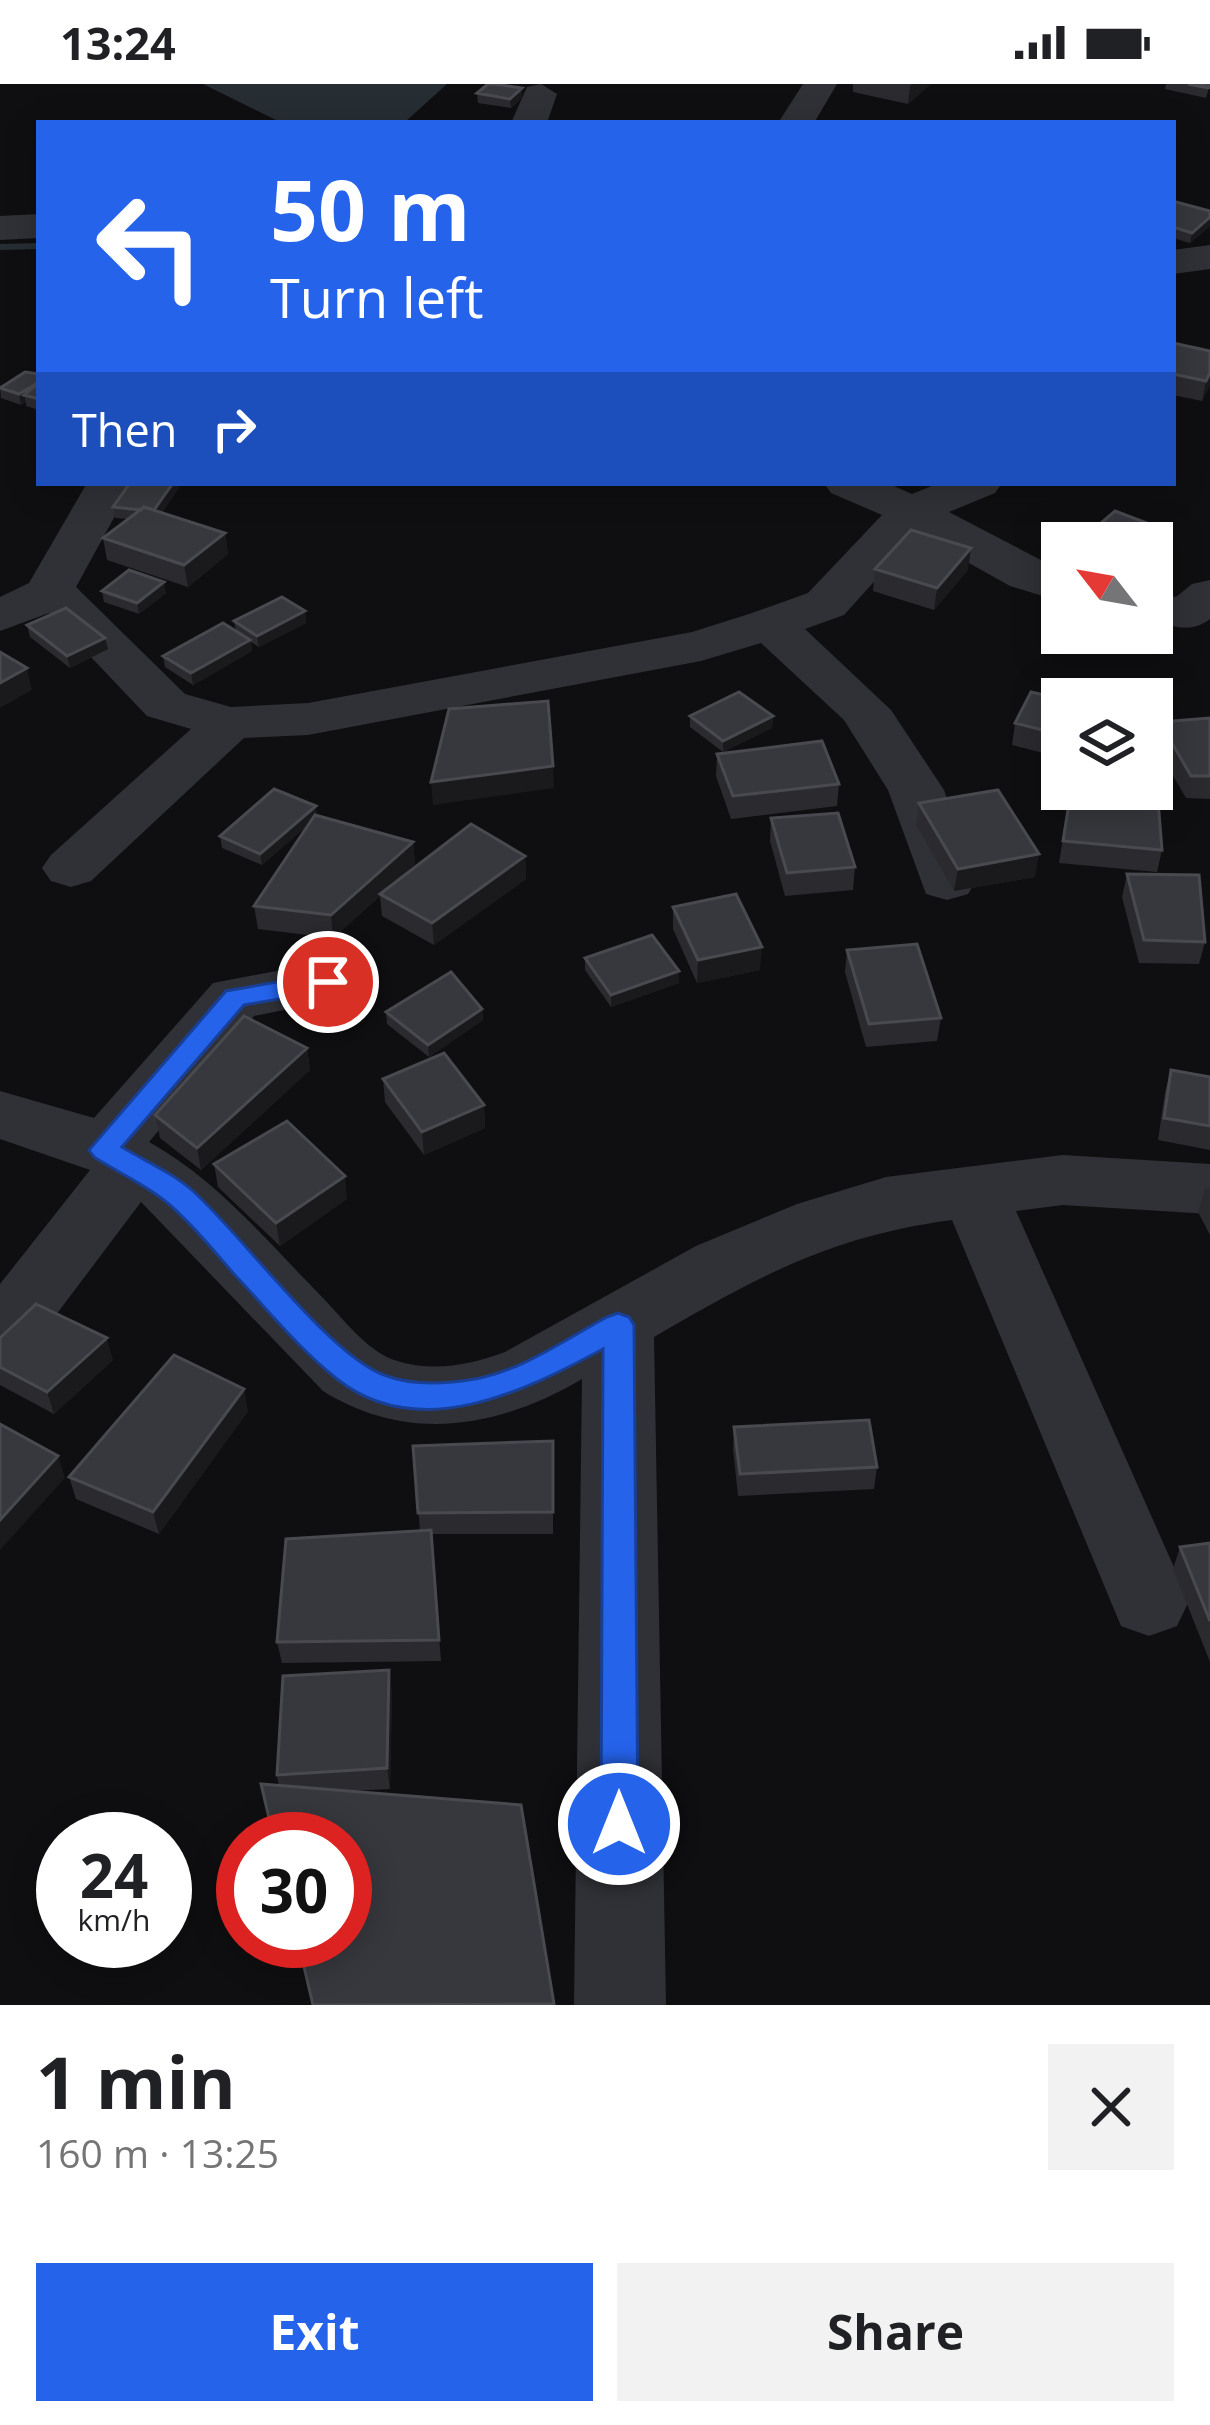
<!DOCTYPE html>
<html lang="en">
<head>
<meta charset="utf-8">
<style>
	body { margin:0; font-family:"Open Sans",sans-serif; background:#f2f2f2; color:#202124; height:100vh; display:flex; flex-direction:column; font-size:45px; white-space:nowrap }
	* { box-sizing:border-box; margin:0 }
	p { font-size:39px; color:#757577 }
	.icon { flex:none; width:66px; height:66px; fill:none; stroke:currentColor; stroke-width:2; stroke-linecap:round; stroke-linejoin:round }
	.map { position:relative; height:1921px; overflow:hidden }
	.sheet { display:flex; flex-direction:column; background:#fff; flex:1 }
	.sheet>* { flex:none }
	.top-card { position:absolute; left:36px; top:36px; width:1140px; height:366px; border-radius:0px; box-shadow:0 6px 30px #0003; background:#2563eb; color:#fff; overflow:hidden }
	.needle { width:78px; rotate:301deg }
	.tools { position:absolute; left:1041px; top:438px; display:grid; gap:24px }
	.tools a { display:grid; place-items:center; width:132px; height:132px; border-radius:0px; background:#fff; box-shadow:0 6px 30px #0003; font-size:60px }
	.speed { position:absolute; left:36px; top:1728px; display:flex; gap:24px; font-size:60px; font-weight:700; text-align:center }
	.speed>* { display:grid; place-content:center; width:156px; height:156px; border-radius:50%; background:#fff; box-shadow:0 6px 30px #0003; line-height:1 }
	.speed small { font-size:30px; font-weight:400 }
	.speed .limit { border:18px solid #d22; background:#fff; color:#111 }
	.pin { position:absolute; display:grid; place-items:center; width:102px; height:102px; color:#fff; margin:-51px; border:6px solid #fff; border-radius:50%; box-shadow:0 3px 12px #0007 }
	.me { position:absolute; width:132px; margin:-66px; rotate:0deg; stroke-linejoin:round; filter:drop-shadow(0 0 9px #0008) }
	.turn { display:flex; align-items:center; gap:42px; height:252px; padding:0 36px; font-size:54px }
	.turn .icon { width:156px; height:156px; stroke-width:2.5 }
	.turn b { display:block; font-size:84px; line-height:102px }
	.then { display:flex; align-items:center; height:114px; padding:0 36px; background:#0003; gap:24px; font-size:45px }
	.round { display:grid; place-items:center; flex:none; width:126px; height:126px; border-radius:0px; background:#f2f2f2 }
	.summary { display:flex; align-items:center; justify-content:space-between; height:204px; padding:0 36px }
	h1 { font-size:72px; font-weight:700; line-height:90px }
	.primary-button { display:flex; gap:24px; margin-top:auto; padding:24px 36px }
	.primary-button a { flex:1; height:138px; border-radius:0px; background:#2563eb; color:#fff; font-size:48px; font-weight:700; line-height:138px; text-align:center }
	.primary-button a+a { background:#f2f2f2; color:#202124 }
	.status { display:flex; justify-content:space-between; align-items:center; height:84px; padding:0 60px; background:#fff; direction:ltr }
	.status svg { height:33px; fill:currentColor }
	.map>svg:first-child { display:block }
	.water { fill:#262e34 }
	.lines { fill:none; stroke-linecap:round; stroke-linejoin:round }
	.stream { fill:#262e34; fill-rule:evenodd }
	.minor { fill:#303136; fill-rule:evenodd }
	.wall { fill:#2b2b2f }
	.shaded-wall { fill:#1a1a1d }
	.building { fill:#37383d; stroke:#484a4f; stroke-width:3 }
	.route { fill:#2563eb; stroke:#184099; stroke-width:3 }
</style>
</head>
<body>
<div class="status"><b>13:24</b><svg viewBox="0 0 49 12"><path d="M0 12V9h3v3zM5 12V6h3v6zM10 12V3h3v9zM15 12V0h3v12zM26 1h20v11H26zM47 4h2v5h-2z"/></svg></div>
<div class="map">
<svg width="1210" height="1921" viewBox="0 0 1210 1921">
	<rect width="100%" height="100%" fill="#0f0f11"/>
	<path class="water" d="M203,0H447L405,38H280Z"/>
	<g class="lines">
		<path class="stream" d="M39,159V165L0,166V160Z"/>
		<path class="minor" d="M541,0L557,10L547,39H511L527,3Z
			M803,0H837L814,39H778Z
			M39,130V154L0,156V132Z
			M1210,161V185L1173,190V166Z
			M87,399H133L76,503L185,610L231,623L308,619L692,548L752,529L808,509L882,431L831,409L824,399H887L912,410L939,399H1002L995,409L949,428L1062,487V518L1010,502L917,450L844,531L805,545L891,626L944,706L976,797L968,810L947,816L926,810L888,706L844,636L761,559L701,577L308,651L244,654L91,797L71,803L51,797L42,784L51,771L191,645L147,632L49,529L0,547V513L29,499Z
			M1210,496V535C1191,550 1173,542 1152,537V507L1176,513L1192,500Z
			M328,877L350,883L359,898L350,913L254,932L149,1058C216,1095 267,1157 320,1211C342,1233 367,1268 397,1277C433,1288 471,1281 505,1268L696,1162L797,1120L886,1093L1063,1071L1210,1080V1130L1063,1121L1016,1127L1189,1517L1177,1542L1149,1552L1121,1542L952,1136C831,1152 757,1193 654,1253L666,1921H574L582,1295C499,1344 408,1360 323,1307L141,1118L25,1272L0,1281V1200L90,1086L0,1055V1007L94,1034L213,899Z"/>
	</g>
	<path class="wall" d="M853,0H931L908,20L853,8Z
		M1166,0H1210L1206,14L1165,5Z
		M522,4V14L511,24L478,19L477,9Z
		M1173,120L1210,127V142L1190,159L1173,154Z
		M1173,259L1210,301L1202,317L1173,311Z
		M39,290V326L26,322V318L21,321L1,314L0,302Z
		M130,399H182L162,429L225,449L228,470L188,503L107,476L103,454L128,435L115,434L113,423Z
		M875,485L968,486L934,526L873,507Z
		M102,507L166,509L139,530L104,518Z
		M305,527L306,539L259,563L251,558L252,567L193,601L165,583L163,572L236,547L234,537Z
		M27,541L105,554L108,565L70,584L30,553Z
		M1062,615V674L1012,661L1015,639Z
		M690,632H773L772,644L723,668L690,643Z
		M1210,634V715L1186,714L1155,661L1160,638Z
		M717,670L839,700L837,722L731,735L716,692Z
		M1071,707L1162,766L1157,788L1059,779Z
		M919,719L1035,793L954,807L916,741Z
		M317,731L413,758L415,780L396,797L525,772L526,795L434,861L382,832L380,812L333,854L258,845L254,822L308,741L262,781L222,764L220,752Z
		M771,734L855,783L853,806L785,812L770,757Z
		M1127,790L1205,858L1199,880L1139,879L1122,813Z
		M673,823L760,886L697,899L673,845Z
		M847,866L941,934L937,957L866,963L845,888Z
		M585,874L679,899L611,923L585,886Z
		M482,925L483,936L429,973L387,940L386,928Z
		M307,964L310,986L201,1086L160,1054L155,1031Z
		M1171,986L1210,993V1066L1158,1056L1165,1008Z
		M383,995L484,1021L485,1044L424,1071L385,1018Z
		M214,1080L347,1115L280,1162L218,1103Z
		M1210,1104V1151L1198,1128L1205,1105Z
		M0,1254L113,1276L54,1330L0,1301Z
		M248,1327L159,1450L76,1415L69,1393Z
		M734,1343L877,1383L874,1405L738,1412L733,1365Z
		M553,1357V1450H431L441,1577L282,1579L277,1558L420,1446L413,1362Z
		M1210,1459V1578L1173,1485L1180,1463Z
		M392,1606L390,1705L349,1707L521,1721L554,1921H313L277,1691Z"/>
	<path class="shaded-wall" d="M912,0H931L908,20L910,2Z
		M522,4V14L511,24L510,15Z
		M1210,133V142L1190,159L1192,149Z
		M1210,289V301L1202,317L1206,297Z
		M39,298L24,311L26,318L21,321L19,310Z
		M173,399H182L156,438L154,427Z
		M1168,447L1164,469L1152,479V461Z
		M225,449L228,470L188,503L184,481Z
		M971,464L968,486L934,526L937,504Z
		M164,498L166,509L139,530L137,519Z
		M305,527L306,539L259,563L257,552Z
		M105,554L108,565L70,584L67,572Z
		M250,556L252,567L193,601L191,589Z
		M27,584L32,606L0,624V599Z
		M773,632L772,644L723,668V657Z
		M553,682L554,704L433,721L431,698Z
		M316,722L317,733L262,781L260,770Z
		M413,758L415,780L333,854L331,831Z
		M1039,770L1035,793L954,807L958,785Z
		M525,772L526,795L434,861L432,839Z
		M762,863L760,886L697,899L698,876Z
		M679,887V899L611,923V911Z
		M482,925L483,936L429,973L428,961Z
		M307,964L310,986L201,1086L197,1064Z
		M484,1021L485,1044L424,1071L422,1048Z
		M345,1092L347,1115L280,1162L276,1139Z
		M107,1254L113,1276L54,1330L47,1308Z
		M244,1305L248,1327L159,1450L153,1428Z
		M58,1372L65,1394L0,1466V1436Z
		M389,1586L392,1606L390,1705L387,1684Z"/>
	<path class="building" d="M488,0H495L522,4L510,15L477,9Z
		M1188,0H1210V3L1208,4Z
		M1176,118L1210,127V133L1192,149L1173,143V120Z
		M1173,259L1210,267V289L1206,297L1173,290Z
		M25,288L39,290V298L19,310L0,304Z
		M39,299V315L24,311Z
		M130,399H173L154,426L144,423L141,426L113,423Z
		M144,423L225,449L184,481L103,454Z
		M1115,427L1168,447L1152,461V459H1078Z
		M911,446L971,464L937,504L875,485Z
		M129,486L164,498L137,519L102,507Z
		M282,513L305,527L257,552L234,537Z
		M66,524L105,554L67,572L27,541Z
		M223,539L250,556L191,589L163,572Z
		M0,568L27,584L0,599Z
		M739,608L773,632L723,657L690,632Z
		M1031,608L1062,615V651L1015,639Z
		M548,617L553,682L431,698L449,625Z
		M1210,634V692H1191L1160,638Z
		M822,657L839,700L733,712L717,670Z
		M274,705L316,722L260,770L220,752Z
		M998,706L1039,770L958,785L919,719Z
		M1071,707L1158,716L1162,766L1063,757Z
		M838,729L855,783L787,789L771,734Z
		M315,731L413,758L331,831L254,822Z
		M471,740L525,772L432,839L380,810Z
		M1127,790L1199,791L1205,858L1144,856Z
		M736,810L762,863L698,876L673,823Z
		M652,851L679,887L611,911L585,874Z
		M917,860L941,934L869,940L847,866Z
		M451,888L482,925L428,961L386,928Z
		M244,932L307,964L197,1064L155,1031Z
		M444,969L484,1021L422,1048L383,995Z
		M1171,986L1210,993V1042L1164,1034Z
		M287,1037L345,1092L276,1139L214,1080Z
		M36,1220L107,1254L47,1308L0,1283V1254Z
		M174,1271L244,1305L153,1428L69,1393Z
		M869,1336L877,1383L740,1390L734,1343Z
		M0,1340L58,1372L0,1436Z
		M553,1357V1428L418,1429L413,1362Z
		M431,1446L439,1556L277,1558L286,1455Z
		M1210,1459V1537L1180,1463Z
		M389,1586L387,1684L277,1691L283,1592Z
		M261,1700L521,1721L554,1920L313,1921L298,1857H345V1755H274Z"/>
	<path class="route" d="M328,889L338,892L342,898L338,905L244,921L122,1063C145,1077 173,1089 193,1107C241,1150 329,1271 384,1291C412,1302 446,1300 475,1295C521,1287 566,1255 607,1233L618,1229L629,1233L634,1241L638,1740L632,1752L619,1758L606,1752L601,1740L603,1265C525,1307 419,1360 337,1295C299,1265 267,1225 234,1190C214,1167 194,1142 171,1122C150,1103 119,1089 94,1073L89,1066L226,907Z"/>
</svg>
<div class="tools">
<a><svg class="needle" viewBox="-14 -14 28 28"><path d="M0-13l5 13h-10z" fill="#e53935"/><path d="M0 13l5-13h-10z" fill="#757577"/></svg></a>
<a><svg class="icon" aria-label="layers" viewBox="0 0 24 24"><path d="M12 4l9 5-9 5-9-5zM3 14l9 5 9-5"/></svg></a>
</div>
<div class="speed"><div>24<small>km/h</small></div><div class="limit">30</div></div>
<div class="pin" style="left:328px;top:898px;background:#d93025"><svg class="icon" aria-label="arrive" viewBox="0 0 24 24"><path d="M6 21V4h12l-3 4 3 4H6"/></svg></div>
<svg class="me" style="left:619px;top:1740px" viewBox="-20 -20 40 40"><circle r="17" fill="#2563eb" stroke="#fff" stroke-width="3"/><path d="M0-11L8 9 0 5-8 9z" fill="#fff"/></svg>
<div class="top-card">
<div class="turn"><svg class="icon" aria-label="left" viewBox="0 0 24 24"><path d="M17 20v-9H6M10 6l-5 5 5 5"/></svg><div><b>50 m</b>Turn left</div></div>
<div class="then">Then<svg class="icon" aria-label="right" viewBox="0 0 24 24"><path d="M7 20v-9h11M14 6l5 5-5 5"/></svg></div>
</div>
</div>
<section class="sheet">
<div class="summary"><div><h1>1 min</h1><p>160 m · 13:25</p></div><a class="round"><svg class="icon" aria-label="close" viewBox="0 0 24 24"><path d="M6 6l12 12M18 6L6 18"/></svg></a></div>
<div class="primary-button"><a>Exit</a><a>Share</a></div>
</section>
</body>
</html>
